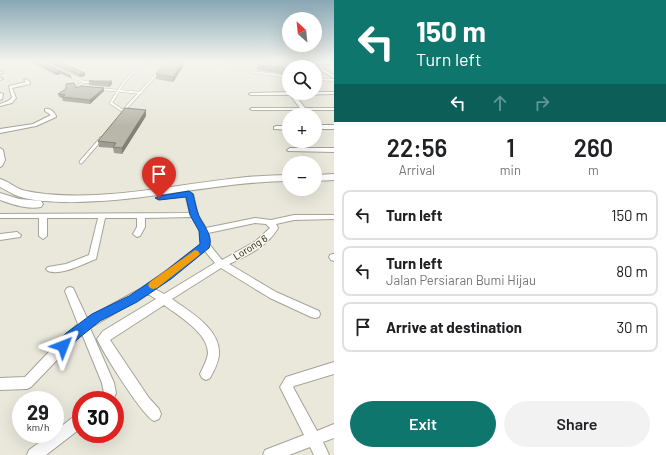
<!DOCTYPE html>
<html lang="en">
<head>
<meta charset="utf-8">
<style>
	body { margin:0; font-family:Barlow,sans-serif; background:#f2f2f2; color:#202124; height:100vh; display:flex; flex-direction:column; font-size:15px; white-space:nowrap }
	* { box-sizing:border-box; margin:0 }
	p { font-size:13px; color:#757577 }
	.icon { flex:none; width:22px; height:22px; fill:none; stroke:currentColor; stroke-width:2; stroke-linecap:round; stroke-linejoin:round }
	.map { position:relative; flex:1; overflow:hidden }
	.panel { display:flex; flex-direction:column; background:#fff; width:332px }
	.panel>* { flex:none }
	.top-card { background:#0f766e; color:#fff; overflow:hidden }
	.needle { width:26px; rotate:333deg }
	.controls { position:absolute; left:282px; top:12px; display:grid; gap:8px }
	.controls a { display:grid; place-items:center; width:40px; height:40px; border-radius:50%; background:#fff; box-shadow:0 4px 16px #0002; font-size:20px }
	.speed { position:absolute; left:12px; top:391px; display:flex; gap:8px; font-size:20px; font-weight:700; text-align:center }
	.speed>* { display:grid; place-content:center; width:52px; height:52px; border-radius:50%; background:#fff; box-shadow:0 4px 16px #0002; line-height:1 }
	.speed small { font-size:10px; font-weight:400 }
	.speed .limit { border:6px solid #d22; background:#fff; color:#111 }
	.pin { position:absolute; display:grid; place-items:center; width:34px; height:34px; color:#fff; margin:-41px -17px; border-radius:50% 50% 50% 0; rotate:-45deg; box-shadow:0 0 4px #0007 }
	.pin .icon { rotate:45deg }
	.me { position:absolute; width:44px; margin:-22px; rotate:45deg; stroke-linejoin:round; filter:drop-shadow(0 0 3px #0008) }
	.turn { display:flex; align-items:center; gap:14px; height:84px; padding:0 16px; font-size:18px }
	.turn .icon { width:52px; height:52px; stroke-width:2.5 }
	.turn b { display:block; font-size:28px; line-height:34px }
	.lanes { display:flex; align-items:center; height:38px; padding:0 16px; background:#0003; justify-content:center; gap:20px; direction:ltr }
	.lanes .off { opacity:.35 }
	.eta { display:flex; justify-content:space-evenly; align-items:center; height:68px; text-align:center }
	.eta b { font-size:24px; font-weight:600; line-height:28px }
	.cta { display:flex; gap:8px; margin-top:auto; padding:8px 16px }
	.cta a { flex:1; height:46px; border-radius:24px; background:#0f766e; color:#fff; font-size:16px; font-weight:600; line-height:46px; text-align:center }
	.cta a+a { background:#f2f2f2; color:#202124 }
	ul { padding:0; list-style:none }
	li { display:flex; align-items:center; gap:12px; height:50px; margin:0 8px 6px; padding:0 8px; border:2px solid #e0e0e0; border-radius:8px }
	li div { flex:1 }
	li b { display:block; font-size:15px }
	li em { font-style:normal }
	main { display:flex; flex:1; min-height:0 }
	.map>svg:first-child { display:block }
	.built { fill:#e2e0cb }
	.lines { fill:none; stroke-linecap:round; stroke-linejoin:round }
	.lane-far2-casing { stroke:#a5a397; stroke-width:3 }
	.lane-far1-casing { stroke:#a5a397; stroke-width:3.5 }
	.lane-casing { stroke:#a5a397; stroke-width:4.5 }
	.street-casing { stroke:#a5a397; stroke-width:2 }
	.primary-casing { stroke:#a5a397; stroke-width:2 }
	.lane-far2 { stroke:#fff; stroke-width:2 }
	.lane-far1 { stroke:#fff; stroke-width:2.5 }
	.lane { stroke:#fff; stroke-width:3 }
	.street { fill:#fff; fill-rule:evenodd }
	.primary { fill:#fff; fill-rule:evenodd }
	.wall { fill:#9e9d92 }
	.shaded-wall { fill:#818077 }
	.building { fill:#b8b7aa; stroke:#818077 }
	.route { fill:#1a73e8; stroke:#114b97 }
	.slow { fill:#f59e0b }
	.labels { text-anchor:middle; stroke-width:3; stroke-linejoin:round; paint-order:stroke }
	.street-label { font-size:10px; fill:#1d1d18; stroke:#f7f5e8 }
</style>
</head>
<body>
<main>
<div class="map">
<svg width="334" height="455" viewBox="0 0 334 455">
	<rect width="100%" height="100%" fill="#e9e8db"/>
	<path class="built" d="M219,62H311L314,67H289V77L215,69Z"/>
	<g class="lines">
		<g class="lane-far2-casing">
			<path id="lane-far2" d="M41,62L84,82H94
				M252,72L289,77
				M315,79L334,80
				M83,88L78,86L84,82
				M100,89L141,93
				M115,97C126,77 134,68 156,62
				M136,97L162,68V66L156,62"/>
		</g>
		<g class="lane-far1-casing">
			<path id="lane-far1" d="M115,96L111,103L123,111
				M123,111L137,96
				M100,140L101,138"/>
		</g>
		<g class="lane-casing">
			<path id="lane" d="M81,162L101,139"/>
		</g>
		<g class="street-casing">
			<path id="street" d="M316,62L334,63V65L321,63L325,70L334,75V78L323,72Z
				M3,71V73L0,74V72Z
				M0,78H2L3,79L0,80Z
				M26,79L30,82V84L12,88L16,98L12,103L0,106V104L8,101L12,98L9,86L26,82L24,80Z
				M289,92L315,93V92H334V94L295,95L305,108H334V110H252L250,109L252,108H300L290,95H251L249,94L251,93Z
				M0,93L3,94L2,99L0,100Z
				M45,109C50,108 54,112 56,116V117L36,126L0,133V129L33,124L51,115L45,111Z
				M315,125H334V129H315Z
				M276,126H289V130L274,129V127Z
				M0,148L3,150L5,160L2,166L0,167Z
				M290,148H334V152L288,151L287,150Z
				M186,192H189L193,194L198,215L206,228L255,218L271,220L294,215H334V219L294,220L276,224L278,228C268,246 247,256 229,264L276,292L319,311L320,314L319,317L315,318L311,317L270,298L221,268L172,299C190,312 221,329 219,355C218,363 214,371 210,378L206,380L202,378L200,374C203,367 207,361 208,353C208,333 179,316 164,305L110,340L149,398L159,409L161,414L159,419L154,421C142,415 104,354 97,339L103,331L156,299L148,294L90,328L114,383L116,393L113,400H101L104,393L102,383L82,334L31,387L27,389L0,390V378L25,377L64,336L78,324L65,291L67,288L70,287L73,288L87,318L140,289L167,270L201,244L200,231L192,217L145,218V227L140,236L137,237L133,234L137,227V218H105L96,259C83,264 61,276 48,271L46,269L48,267L66,264L89,255L98,218H47V236L43,239L39,236V218H0V214L190,213L185,194ZM255,223L266,224L270,228L256,241L224,259L222,260L209,244L208,233ZM204,250L215,263L164,294L155,289Z
				M17,232L21,235L20,237L0,240V234Z
				M333,254H334V261L331,260L329,257L330,255Z
				M334,362V374L294,386L293,387L317,431L334,424V438L323,442L329,455H314L310,447L289,455H263L265,450L304,435L280,387L286,377Z
				M81,413V428L46,455H27L29,450L51,434H55V431L76,415Z"/>
		</g>
		<g class="primary-casing">
			<path id="primary" d="M334,174V180L315,181V175Z
				M289,175V181C213,182 138,204 61,202C46,201 27,201 13,194C9,192 4,189 0,187V179C8,181 14,187 22,190C29,192 38,193 46,194C128,202 208,175 289,175Z
				M0,193L19,199L41,201L43,204L41,207C28,210 12,204 0,200Z"/>
		</g>
		<use href="#lane-far2" class="lane-far2"/>
		<use href="#lane-far1" class="lane-far1"/>
		<use href="#lane" class="lane"/>
		<use href="#street" class="street"/>
		<use href="#primary" class="primary"/>
	</g>
	<path class="wall" d="M31,62H41L71,76L72,79L61,74L56,75Z
		M46,62H58L85,76L80,77Z
		M183,62V67L173,82L156,79V74Z
		M258,65L289,67V75L257,70Z
		M89,81H112V84L109,87L89,85Z
		M76,88H104V91L90,104L63,101L62,98L59,97L58,94L66,89Z
		M146,110V116L122,154L114,153L113,148L99,147L98,141Z"/>
	<path class="shaded-wall" d="M183,62V67L173,82V77Z
		M60,71L61,74L56,75L55,72Z
		M85,73V76L80,77L79,74Z
		M112,81V84L109,87V83Z
		M104,88V91L90,104V100Z
		M146,110V116L122,154V148Z"/>
	<path class="building" d="M35,62H41L71,76L60,71L55,72Z
		M52,62H58L85,73L79,74Z
		M165,62H183L173,77L156,74Z
		M259,62H303V67H289V69L258,65Z
		M89,81H112L109,83Z
		M74,83L76,88L80,86L104,88L90,100L62,97L65,95L58,94L66,89V84Z
		M125,108L146,110L122,148L113,147L116,143L98,141Z"/>
	<linearGradient id="sky" x2="0" y2="1"><stop stop-color="#88a7b4"/><stop offset="0.49" stop-color="#f5f5ef"/><stop offset="1" stop-color="#f5f5ef" stop-opacity="0"/></linearGradient>
	<rect width="334" height="126" fill="url(#sky)"/>
	<path class="route" d="M189,191L193,194C195,201 196,209 199,216C203,225 214,236 209,248L171,279L137,302L100,321L74,342L68,350L63,352L59,350L57,346L65,334L92,314L129,296L163,273L200,244L199,231L190,215L186,197L159,200L155,198L159,196Z"/>
	<path class="slow" d="M195,250L198,251L200,254L198,256L157,288L153,289L150,288L148,285L150,282Z"/>
	<g class="labels">
		<g class="street-label">
			<text transform="translate(250 247) rotate(-32)" y="4">Lorong 6</text>
		</g>
	</g>
</svg>
<div class="controls">
<a><svg class="needle" viewBox="-14 -14 28 28"><path d="M0-13l5 13h-10z" fill="#e53935"/><path d="M0 13l5-13h-10z" fill="#757577"/></svg></a>
<a><svg class="icon" aria-label="search" viewBox="0 0 24 24"><circle cx="10" cy="10" r="6"/><path d="M15 15l6 6"/></svg></a>
<a>+</a>
<a>−</a>
</div>
<div class="speed"><div>29<small>km/h</small></div><div class="limit">30</div></div>
<div class="pin" style="left:159px;top:198px;background:#d93025"><svg class="icon" aria-label="arrive" viewBox="0 0 24 24"><path d="M6 21V4h12l-3 4 3 4H6"/></svg></div>
<svg class="me" style="left:63px;top:346px" viewBox="-20 -20 40 40"><path d="M0-17L14 15 0 8-14 15z" fill="#1a73e8" stroke="#fff" stroke-width="4"/></svg>
</div>
<section class="panel">
<div class="top-card">
<div class="turn"><svg class="icon" aria-label="left" viewBox="0 0 24 24"><path d="M17 20v-9H6M10 6l-5 5 5 5"/></svg><div><b>150 m</b>Turn left</div></div>
<div class="lanes"><svg class="icon" aria-label="left" viewBox="0 0 24 24"><path d="M17 20v-9H6M10 6l-5 5 5 5"/></svg><svg class="icon off" aria-label="ahead" viewBox="0 0 24 24"><path d="M12 20V5M6 11l6-6 6 6"/></svg><svg class="icon off" aria-label="right" viewBox="0 0 24 24"><path d="M7 20v-9h11M14 6l5 5-5 5"/></svg></div>
</div>
<div class="eta">
<div><b>22:56</b><p>Arrival</p></div>
<div><b>1</b><p>min</p></div>
<div><b>260</b><p>m</p></div>
</div>
<ul>
<li><svg class="icon" aria-label="left" viewBox="0 0 24 24"><path d="M17 20v-9H6M10 6l-5 5 5 5"/></svg><div><b>Turn left</b></div><em>150 m</em></li>
<li><svg class="icon" aria-label="left" viewBox="0 0 24 24"><path d="M17 20v-9H6M10 6l-5 5 5 5"/></svg><div><b>Turn left</b><p>Jalan Persiaran Bumi Hijau</p></div><em>80 m</em></li>
<li><svg class="icon" aria-label="arrive" viewBox="0 0 24 24"><path d="M6 21V4h12l-3 4 3 4H6"/></svg><div><b>Arrive at destination</b></div><em>30 m</em></li>
</ul>
<div class="cta"><a>Exit</a><a>Share</a></div>
</section>
</main>
</body>
</html>
